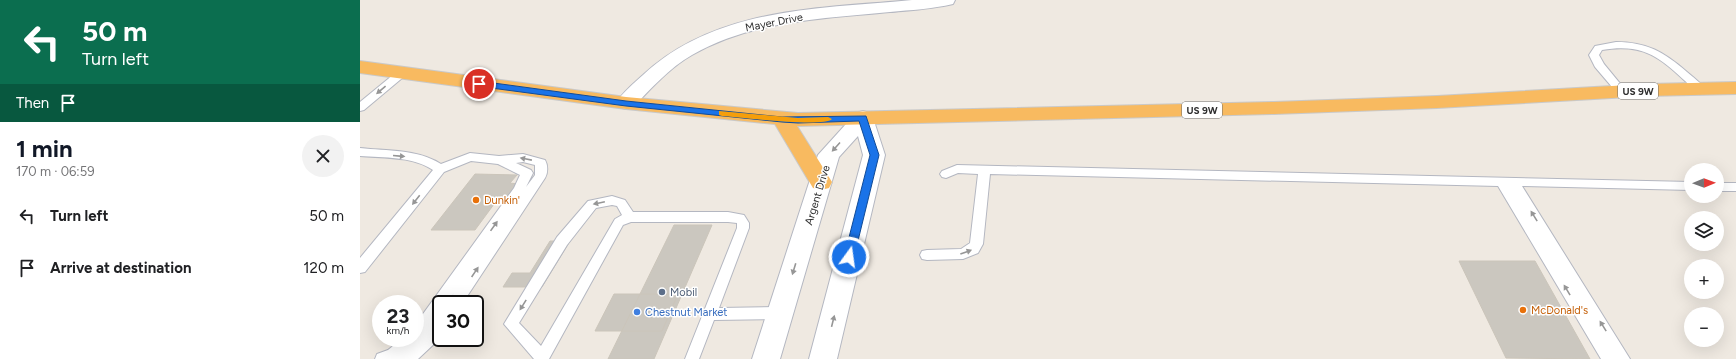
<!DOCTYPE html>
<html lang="en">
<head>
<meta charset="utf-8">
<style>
	body { margin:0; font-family:Figtree,sans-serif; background:#f2f2f2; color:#202124; height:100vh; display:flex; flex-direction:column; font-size:15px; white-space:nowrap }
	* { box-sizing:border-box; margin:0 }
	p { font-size:13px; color:#757577 }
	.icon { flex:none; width:22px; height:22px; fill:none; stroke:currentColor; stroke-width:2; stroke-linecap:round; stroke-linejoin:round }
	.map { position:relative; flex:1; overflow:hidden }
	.drawer { display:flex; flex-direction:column; background:#fff; width:360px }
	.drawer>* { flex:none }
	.top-card { background:#0b6e4f; color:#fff; overflow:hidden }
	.needle { width:26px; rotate:89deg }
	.tools { position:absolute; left:1324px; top:163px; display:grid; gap:8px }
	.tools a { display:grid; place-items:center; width:40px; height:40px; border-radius:50%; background:#fff; box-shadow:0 4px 16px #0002; font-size:20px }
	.speed { position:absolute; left:12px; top:295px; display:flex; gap:8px; font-size:20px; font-weight:700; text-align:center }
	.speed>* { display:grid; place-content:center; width:52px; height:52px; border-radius:50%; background:#fff; box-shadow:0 4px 16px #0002; line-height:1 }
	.speed small { font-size:10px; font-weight:400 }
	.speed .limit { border:2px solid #111; border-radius:6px; background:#fff; color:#111 }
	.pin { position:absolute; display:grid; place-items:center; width:34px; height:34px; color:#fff; margin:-17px; border:2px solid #fff; border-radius:50%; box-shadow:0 1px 4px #0007 }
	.me { position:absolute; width:44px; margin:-22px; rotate:14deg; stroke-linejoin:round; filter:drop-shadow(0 0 3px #0008) }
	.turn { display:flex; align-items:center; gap:14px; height:84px; padding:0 16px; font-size:18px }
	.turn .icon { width:52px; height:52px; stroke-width:2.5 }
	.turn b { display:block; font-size:28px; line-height:34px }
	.then { display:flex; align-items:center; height:38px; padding:0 16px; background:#0003; gap:8px; font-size:15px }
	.round { display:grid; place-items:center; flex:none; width:42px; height:42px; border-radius:21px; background:#f2f2f2 }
	.summary { display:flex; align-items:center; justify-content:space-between; height:68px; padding:0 16px }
	h1 { font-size:24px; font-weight:700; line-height:30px; color:#111827 }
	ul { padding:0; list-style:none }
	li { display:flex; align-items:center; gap:12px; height:52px; padding:0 16px }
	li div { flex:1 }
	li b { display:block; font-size:15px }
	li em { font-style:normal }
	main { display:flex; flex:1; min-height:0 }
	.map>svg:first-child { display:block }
	.building { fill:#cbc7bf; stroke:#cbc5ba }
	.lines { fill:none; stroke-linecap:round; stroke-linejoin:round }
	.service-casing { stroke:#b4b7c1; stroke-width:2 }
	.minor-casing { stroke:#b4b7c1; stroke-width:2 }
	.trunk-casing { stroke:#c9c9c9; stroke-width:2 }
	.service { fill:#fff; fill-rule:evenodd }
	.minor { fill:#fff; fill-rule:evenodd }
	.trunk { fill:#f8ba60; fill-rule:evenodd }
	.oneway { fill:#969696 }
	.route { fill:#1a73e8; stroke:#114b97 }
	.slow { fill:#f59e0b }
	.food-dot { fill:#e8710a; stroke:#fff; stroke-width:1.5 }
	.service-dot { fill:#5c6f8a; stroke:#fff; stroke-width:1.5 }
	.shop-dot { fill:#3f7fe0; stroke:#fff; stroke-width:1.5 }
	.labels { text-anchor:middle; stroke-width:3; stroke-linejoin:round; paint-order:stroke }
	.shield { fill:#fff; stroke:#6d6d6d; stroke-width:1 }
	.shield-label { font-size:10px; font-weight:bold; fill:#2e2e2e }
	.street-label { font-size:11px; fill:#2e2e2e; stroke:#fff }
	.food-label { font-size:11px; fill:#c56008; stroke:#fff; text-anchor:start }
	.service-label { font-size:11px; fill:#4e5e75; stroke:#fff; text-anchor:start }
	.shop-label { font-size:11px; fill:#366cbe; stroke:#fff; text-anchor:start }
</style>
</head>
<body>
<main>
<section class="drawer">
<div class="top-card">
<div class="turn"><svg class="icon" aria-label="left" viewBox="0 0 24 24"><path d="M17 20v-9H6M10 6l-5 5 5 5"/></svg><div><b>50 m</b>Turn left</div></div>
<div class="then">Then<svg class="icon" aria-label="arrive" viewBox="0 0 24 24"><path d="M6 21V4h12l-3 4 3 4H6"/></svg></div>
</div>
<div class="summary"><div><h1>1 min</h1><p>170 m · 06:59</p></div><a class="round"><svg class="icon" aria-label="close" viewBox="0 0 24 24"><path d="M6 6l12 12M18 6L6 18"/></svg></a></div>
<ul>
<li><svg class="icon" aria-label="left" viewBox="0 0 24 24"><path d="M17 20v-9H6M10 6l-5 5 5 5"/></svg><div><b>Turn left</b></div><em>50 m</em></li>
<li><svg class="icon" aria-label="arrive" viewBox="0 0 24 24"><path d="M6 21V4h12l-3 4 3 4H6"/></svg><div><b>Arrive at destination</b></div><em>120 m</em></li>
</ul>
</section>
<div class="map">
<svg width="1376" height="359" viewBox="0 0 1376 359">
	<rect width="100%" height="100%" fill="#efe9e1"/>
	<path class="building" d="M115,174L157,175L150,183L158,184L151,195L140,196L115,230H71Z
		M314,225H352L294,359H248Z
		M190,241H210L182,287H143L152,273H170Z
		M1099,261H1175L1230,359L1146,358Z
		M254,294H318L302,331H235Z"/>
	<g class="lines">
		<g class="service-casing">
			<path id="service" d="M1256,42C1287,42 1304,52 1327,72C1333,77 1341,83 1345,89L1344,91H1336C1304,62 1289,42 1242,50L1239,55L1244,64L1267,92L1262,95L1258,94L1235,67L1229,55L1235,46Z
				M43,69L47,70L48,72L47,74L4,110L0,111V102L39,70Z
				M0,148C27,151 58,149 81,164L110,153L139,156L163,154L185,160C188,165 188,173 185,178L102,304H87L94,293L86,304H81V311L74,321L81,317V335L74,344L58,359H15L17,354L28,350L43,338H55V325L154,188L160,175L138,164L111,161L84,172L5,272L0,273V258L73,170C52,156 24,158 0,156ZM163,162L175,165V175L166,187L173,173L171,170L156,163Z
				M597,165L1331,182V190L1162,186L1270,359H1241L1138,186L630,174L623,244L618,253L603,259L567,260L562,259L560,255L562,251L567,250L601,249L610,243L618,174L598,173L586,178L582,177L580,174L582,171Z
				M1357,183H1376V191H1357Z
				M252,196L265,200L273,212H368L384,215L389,223V228L359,308L420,307L425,309L427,313L425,317L420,319L354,320L339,359H325L377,228V223L368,222H271L263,225L189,359H174L144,324L197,237L228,201ZM252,205L257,206L262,215L255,219L181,346L159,323L207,245L236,208Z"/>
		</g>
		<g class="minor-casing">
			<path id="minor" d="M552,0H595L593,4C572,9 551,10 530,12C462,19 393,20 332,55C309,68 291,89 273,107L266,109L259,107L256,103C263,92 274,83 283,75C356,7 459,9 552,0Z
				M503,111L510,113L513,118L525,155L477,359H449L503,155L498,136L479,157L420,359H392L458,155L496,113Z"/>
		</g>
		<g class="trunk-casing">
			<path id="trunk" d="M0,61L266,97L438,113L914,102L1077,96L1287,84L1376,82V94L1287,96L1077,108L914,114L437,126L472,182L469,188L461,190L453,188L415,124L266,109L0,73Z"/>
		</g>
		<use href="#service" class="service"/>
		<use href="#minor" class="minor"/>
		<use href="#trunk" class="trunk"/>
	</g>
	<defs><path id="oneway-solid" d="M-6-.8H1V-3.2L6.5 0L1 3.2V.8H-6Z"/></defs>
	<g class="oneway">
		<use href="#oneway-solid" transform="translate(21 90) rotate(140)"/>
		<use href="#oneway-solid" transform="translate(476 147) rotate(132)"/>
		<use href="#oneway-solid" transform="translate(39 156) rotate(5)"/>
		<use href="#oneway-solid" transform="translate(166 159) rotate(-169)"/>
		<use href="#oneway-solid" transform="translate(56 200) rotate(128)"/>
		<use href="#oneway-solid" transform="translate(239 203) rotate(168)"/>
		<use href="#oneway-solid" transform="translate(1174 216) rotate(-122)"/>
		<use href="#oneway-solid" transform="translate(134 226) rotate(-55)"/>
		<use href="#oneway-solid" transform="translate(606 252) rotate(-20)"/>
		<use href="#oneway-solid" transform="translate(434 269) rotate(107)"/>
		<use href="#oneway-solid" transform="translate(115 272) rotate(-56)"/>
		<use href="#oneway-solid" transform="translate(1207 290) rotate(-121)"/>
		<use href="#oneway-solid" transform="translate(163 305) rotate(122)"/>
		<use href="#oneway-solid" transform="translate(473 321) rotate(-76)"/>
		<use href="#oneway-solid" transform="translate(1243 326) rotate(-122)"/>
	</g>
	<path class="route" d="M119,81L266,101L422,117L506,116L519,155L494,257L492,260H485L484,257L510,155L499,121L438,123L422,122L266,106L116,86V82Z"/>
	<path class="slow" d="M359,111L438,118L468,117L472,119C463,128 379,117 362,116L359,115Z"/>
	<g class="food-dot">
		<circle cx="116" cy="200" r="4"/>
		<circle cx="1163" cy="310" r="4"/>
	</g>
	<circle class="service-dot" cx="302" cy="292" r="4"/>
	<circle class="shop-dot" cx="277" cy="312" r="4"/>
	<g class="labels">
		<g class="shield">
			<rect x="1258" y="83" width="40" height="16" rx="3"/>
			<rect x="822" y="102" width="40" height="16" rx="3"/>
		</g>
		<g class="shield-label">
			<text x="1278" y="95">US 9W</text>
			<text x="842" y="114">US 9W</text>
		</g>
		<g class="street-label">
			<text transform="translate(414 22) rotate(-11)" y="4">Mayer Drive</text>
			<text transform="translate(457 195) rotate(-73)" y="4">Argent Drive</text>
		</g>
		<g class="food-label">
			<text x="124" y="204">Dunkin'</text>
			<text x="1171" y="314">McDonald's</text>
		</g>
		<g class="service-label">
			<text x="310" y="296">Mobil</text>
		</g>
		<g class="shop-label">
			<text x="285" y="316">Chestnut Market</text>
		</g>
	</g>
</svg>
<div class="tools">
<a><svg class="needle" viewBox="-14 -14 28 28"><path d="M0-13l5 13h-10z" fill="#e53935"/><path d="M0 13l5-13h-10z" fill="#757577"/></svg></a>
<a><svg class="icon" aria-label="layers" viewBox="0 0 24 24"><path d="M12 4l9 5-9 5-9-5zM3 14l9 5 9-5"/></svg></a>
<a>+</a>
<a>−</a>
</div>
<div class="speed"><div>23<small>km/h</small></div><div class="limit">30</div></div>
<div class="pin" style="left:119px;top:84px;background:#d93025"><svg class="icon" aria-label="arrive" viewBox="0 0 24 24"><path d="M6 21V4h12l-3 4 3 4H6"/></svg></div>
<svg class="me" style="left:489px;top:257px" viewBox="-20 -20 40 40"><circle r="17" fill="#1a73e8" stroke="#fff" stroke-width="3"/><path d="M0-11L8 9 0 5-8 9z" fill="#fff"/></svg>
</div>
</main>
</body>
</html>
